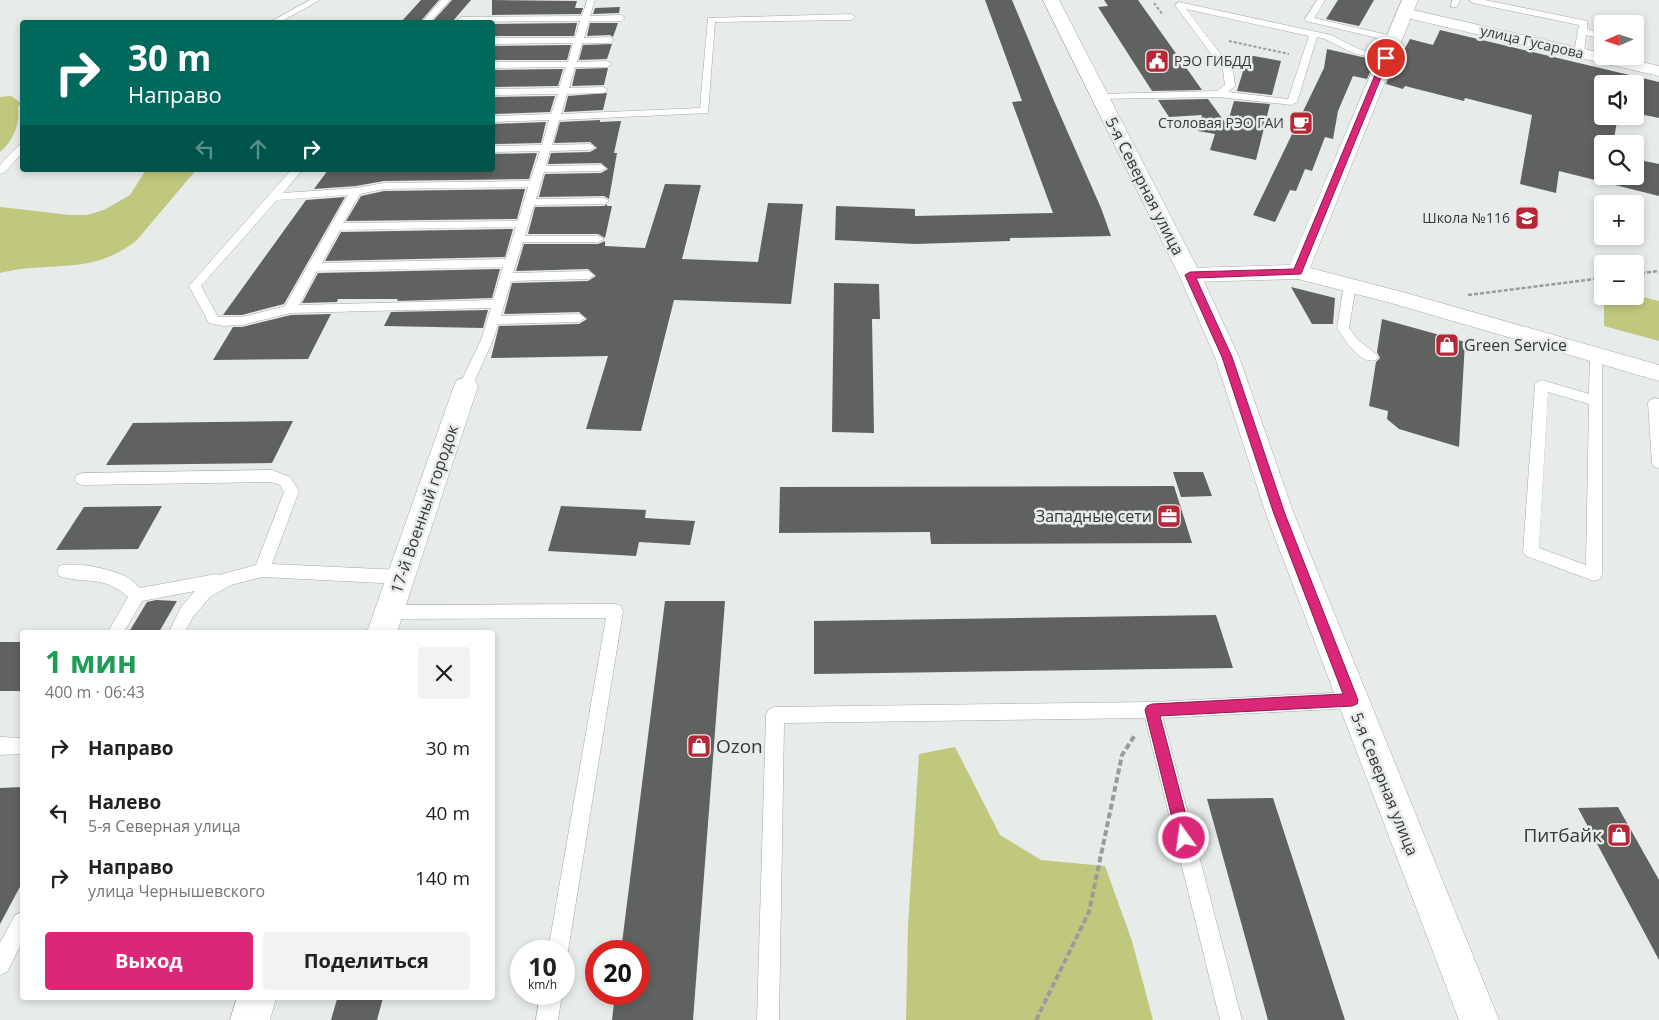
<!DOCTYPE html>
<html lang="ru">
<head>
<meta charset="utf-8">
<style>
	body { margin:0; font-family:"Open Sans",sans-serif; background:#f2f2f2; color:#202124; height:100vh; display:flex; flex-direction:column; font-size:19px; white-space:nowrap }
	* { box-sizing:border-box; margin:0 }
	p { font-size:16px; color:#757577 }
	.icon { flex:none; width:28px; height:28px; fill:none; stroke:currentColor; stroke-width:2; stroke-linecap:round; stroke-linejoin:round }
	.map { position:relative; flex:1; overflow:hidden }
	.side { position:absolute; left:20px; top:630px; width:475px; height:370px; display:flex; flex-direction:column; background:#fff; border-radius:5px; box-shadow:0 2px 8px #0003 }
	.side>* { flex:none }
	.hud { position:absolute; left:20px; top:20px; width:475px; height:152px; border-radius:5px; box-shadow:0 2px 8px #0003; background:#00695c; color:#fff; overflow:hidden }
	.needle { width:32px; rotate:267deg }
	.tools { position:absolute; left:1594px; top:15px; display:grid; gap:10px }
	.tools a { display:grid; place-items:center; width:50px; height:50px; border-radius:5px; background:#fff; box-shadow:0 2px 8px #0003; font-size:25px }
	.speed { position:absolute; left:510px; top:940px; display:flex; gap:10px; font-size:25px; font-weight:700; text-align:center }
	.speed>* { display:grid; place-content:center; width:65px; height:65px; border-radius:50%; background:#fff; box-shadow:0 2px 8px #0003; line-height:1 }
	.speed small { font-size:12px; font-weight:400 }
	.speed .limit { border:8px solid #d22; background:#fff; color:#111 }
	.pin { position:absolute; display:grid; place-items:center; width:42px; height:42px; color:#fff; margin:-21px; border:2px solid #fff; border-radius:50%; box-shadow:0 1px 5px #0007 }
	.me { position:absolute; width:55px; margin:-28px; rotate:346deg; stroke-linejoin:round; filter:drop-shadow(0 0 4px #0008) }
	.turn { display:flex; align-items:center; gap:18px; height:105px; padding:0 25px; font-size:22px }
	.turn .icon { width:65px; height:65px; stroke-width:2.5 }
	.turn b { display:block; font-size:35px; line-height:42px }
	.lanes { display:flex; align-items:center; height:48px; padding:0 25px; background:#0003; justify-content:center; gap:25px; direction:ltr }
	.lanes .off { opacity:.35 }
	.round { display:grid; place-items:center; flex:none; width:52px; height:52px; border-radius:5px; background:#f2f2f2 }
	.summary { display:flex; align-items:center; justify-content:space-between; height:85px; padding:0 25px }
	h1 { font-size:30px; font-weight:700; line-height:38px; color:#1e9e55 }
	.primary-button { display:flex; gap:10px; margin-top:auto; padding:10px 25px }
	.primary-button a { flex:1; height:58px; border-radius:5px; background:#db2777; color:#fff; font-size:20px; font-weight:700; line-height:58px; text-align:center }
	.primary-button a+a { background:#f2f2f2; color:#202124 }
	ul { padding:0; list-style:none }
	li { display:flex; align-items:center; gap:15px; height:65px; padding:0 25px }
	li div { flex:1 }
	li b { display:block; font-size:19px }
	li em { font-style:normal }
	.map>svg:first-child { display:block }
	.green { fill:#c0c87d }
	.building { fill:#606260 }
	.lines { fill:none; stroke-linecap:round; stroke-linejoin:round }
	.service-casing { stroke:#a5a9a8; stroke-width:1 }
	.minor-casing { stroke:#a5a9a8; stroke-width:1 }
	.tertiary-casing { stroke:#a5a9a8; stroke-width:1 }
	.secondary-casing { stroke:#a5a9a8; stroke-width:1 }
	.path-far2 { stroke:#999c9b; stroke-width:2; stroke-dasharray:3 2; stroke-linecap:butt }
	.path-far1 { stroke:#999c9b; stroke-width:2.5; stroke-dasharray:4 2; stroke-linecap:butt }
	.path { stroke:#999c9b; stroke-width:4; stroke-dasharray:6 3; stroke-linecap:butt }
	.service { fill:#fff; fill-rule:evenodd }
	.minor { fill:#fff; fill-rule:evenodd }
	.tertiary { fill:#fff; fill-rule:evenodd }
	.secondary { fill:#fff; fill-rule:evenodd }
	.route { fill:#db2777; stroke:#8e194d }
	.labels { text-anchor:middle; stroke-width:5; stroke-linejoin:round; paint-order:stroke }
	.far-street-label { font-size:14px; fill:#373838; stroke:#e7ebea }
	.far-poi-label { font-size:14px; fill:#373838; stroke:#e7ebea; text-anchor:end }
	.street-label { font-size:16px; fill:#373838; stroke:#e7ebea }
	.poi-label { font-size:16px; fill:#373838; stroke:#e7ebea; text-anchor:start }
	.near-poi-label { font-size:19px; fill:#373838; stroke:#e7ebea; text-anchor:start }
</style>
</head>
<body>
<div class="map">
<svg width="1659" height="1020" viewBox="0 0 1659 1020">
	<rect width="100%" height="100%" fill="#e7ebea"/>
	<path class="green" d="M11,96L21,103L18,107C21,123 12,143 0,152V97Z
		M146,170H196L137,240C91,277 50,260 0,273V207L70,215H87L104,210L130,195Z
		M1635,295L1659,301V341L1604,326V296Z
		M955,747L1000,835L1041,860L1105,866L1132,941L1153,1020H906L908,926L919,754Z"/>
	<path class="building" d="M421,0H439L420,22H401Z
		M452,0H471L452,22H432Z
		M492,0L577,1L575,8H583L581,14L492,15Z
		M985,0H1012L1054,101L1101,208L1111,236L1010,238V241L915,244L835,240L836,206L915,209V216L1053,213L1012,102L1022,101Z
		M1104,0H1138L1202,90L1152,91L1098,7L1108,6Z
		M1338,0H1374L1359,26L1326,19Z
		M620,7L619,13L593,14L595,8Z
		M577,23L574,36H492V24Z
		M590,23H618L613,37L610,35L587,36Z
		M1440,30L1659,82V118L1635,113V84H1602V116H1618L1613,144H1602V176H1635V159L1659,164V196L1559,171L1556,193L1520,184L1532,115L1465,98L1464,101L1405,86L1403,89L1386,84L1394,64L1396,65L1410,39L1433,45Z
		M612,44L607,59L579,60L583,45Z
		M571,45L567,60H492V46Z
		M1327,49L1375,60L1367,79L1353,76L1338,111L1333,139L1325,137L1312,171L1305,169L1296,191L1290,190L1275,222L1253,215L1324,68Z
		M1248,55L1281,61L1272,95L1237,91Z
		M608,68L604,85L572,86L576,69Z
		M563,69L558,86L492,87V70Z
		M607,93L603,110L564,112L568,96Z
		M555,96L550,112L492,114V97Z
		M1208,99L1227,125L1234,101L1270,104L1256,160L1210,150L1215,134L1198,131L1202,115L1169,117L1158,100Z
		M600,120V122L621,121L614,153H617L609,199L604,196L539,197L545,174L601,173L608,169L601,163L548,164L551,153L590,152L597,148L590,142L554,143L560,122Z
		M546,122L541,143L492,144V124Z
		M537,153L529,179L384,181L356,186L314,189L328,170H492V154Z
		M665,184L701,185L682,259L758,262L768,203L803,204L791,304L674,300L641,431L586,429L608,356L491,358L499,326L579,324L587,319L579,312L504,314L512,283L588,281L596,276L588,269L516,271L524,244H598L605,241V246L645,248Z
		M525,189L517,219L346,221L361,196L384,191Z
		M345,197L284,304L242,315H223L306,200Z
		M607,204V206H612L605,238L598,234H528L535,207L604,206Z
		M513,229L505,257L325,261L341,232Z
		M500,269L492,298L397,301L398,299H338L337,302L302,303L318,273Z
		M834,283L879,284L880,319H872L874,433L832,432Z
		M1291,287L1335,298L1333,324H1312Z
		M488,310L483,328L384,326L391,312Z
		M331,314L308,359L213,360L233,327H242L291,315Z
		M1382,319L1465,342L1459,447L1399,429L1387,419L1388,411L1369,406L1376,362L1380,358L1377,352Z
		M293,421L272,463L106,465L133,423Z
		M1173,472H1203L1212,496L1181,497Z
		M1174,486L1192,543L931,544L930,532L779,533L780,487Z
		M162,506L138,549L56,550L84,507Z
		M561,506L646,510L645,518L695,521L690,545L639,542L636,556L548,551Z
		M156,600L177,601L159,632H129L147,602Z
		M665,601H725L693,1020H612L615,994H639V951H621Z
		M1216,615L1233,668L814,674V621Z
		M0,642H22V691H0Z
		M22,787V883L0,924V788Z
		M1273,798L1345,1020H1268L1207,799Z
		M1618,807L1659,880V960L1578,808Z
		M383,998L377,1020H331L337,999Z"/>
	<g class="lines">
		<g class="service-casing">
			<path id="service" d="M310,0H320L280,22H270Z
				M441,0H450L430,22H422Z
				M587,0H595L590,16L621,15L625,18L621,21H589L584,38L610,37L614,40L610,43H582L577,62L607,61L612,64L607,67H575L569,88L603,87L608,90L603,93L567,94L561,114L700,108L708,18L851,14L855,17L851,20L715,22L708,113L559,120L552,145L590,144L595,147L590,150L550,151L546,166L601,165L606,168L601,171L544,172L536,199L604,198L609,201L604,204L534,205L525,236H598L604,239L598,242H523L513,273L588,271L594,275L588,279L511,281L501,316L579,314L585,318L579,322L498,324L493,340L471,389H461L459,386L481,340L491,308L291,313L242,325L223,326L209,323L189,286L291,170H302L283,193L356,188L384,183L530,181L540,151L492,152V146L542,145L549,120L492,122V116L551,114L558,94L492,95V89L559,88L566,67L492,68V62H568L573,43L492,44V38H575L580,21L461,22L457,20L461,17L582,16ZM528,187L518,221L343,223L360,194L384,189ZM348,195L285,306L242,317H218L201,286L277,200ZM516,227L506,259L322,263L340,230ZM503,267L493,300L299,305L317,271Z
				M1317,0H1325L1314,18L1397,37L1398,39L1394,42L1306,21L1305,19Z
				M1452,0H1460L1457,7H1451Z
				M1469,0H1485L1587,21V29L1602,33V39L1586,35L1584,53L1582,55H1576L1574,53L1579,25L1473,3Z
				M1179,2L1331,35L1359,49L1391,58L1386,61L1353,53L1325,39L1317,37L1297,102L1292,105L1219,97L1097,99V95L1100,94L1217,91L1225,85L1223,70L1175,5ZM1186,9L1309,36L1288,99L1228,92L1235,86L1233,70Z
				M22,145V153L4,173L0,174V165L18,146Z
				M1350,281L1356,285L1349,328L1358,340L1376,354L1378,357L1376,360C1360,365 1344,339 1337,328L1344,285Z
				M1596,351L1601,352L1602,355V574L1600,579L1594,581L1526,556L1523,552L1535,385L1537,382L1542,380L1589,394L1590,355L1591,352ZM1548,392L1589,404L1586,565L1539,548Z
				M1655,398L1659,399V468L1654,467L1652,463L1648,403L1650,400Z
				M272,470L290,477L299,491L272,564L401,570L407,572L409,577L407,582L401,584L262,577L231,585L210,597L193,617L185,632H169L181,607L195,591L142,601L124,632H108L128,597C102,574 87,585 59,576L57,571L59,566C75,561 110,569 125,576C130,578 135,584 140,588L216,574L219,575L256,565L284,492L280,485L271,482L82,485L77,483L75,479L77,475L82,473Z
				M615,604L621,606L623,611L568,951L564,959V951H548L606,618L389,619L383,617L381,612L383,607L389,605Z
				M1352,692L1358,694L1361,700L1358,706L1352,708L1163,718L1242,1020H1220L1145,718L784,723L779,1020H757L766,715L769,709L775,707L1152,702Z
				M0,737L22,738V754L0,755Z
				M22,912V942L7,972L0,975V943L15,915Z
				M540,994H562L558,1020H536Z"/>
		</g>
		<g class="minor-casing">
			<path id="minor" d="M1404,8L1602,53V56H1616L1659,66V76L1398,16L1396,13L1398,10Z
				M466,377L475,380L478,386L397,632H367L454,386L457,380Z
				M237,998H276L270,1020H230Z"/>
		</g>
		<g class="tertiary-casing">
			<path id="tertiary" d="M1402,0H1418L1310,268L1406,293L1659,365V381L1391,303L1298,279L1190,282L1182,280L1179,275L1182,270L1190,268L1290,265Z"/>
		</g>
		<g class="secondary-casing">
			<path id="secondary" d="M1043,0H1059L1201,275L1239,357L1294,514L1499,1020H1459L1266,514L1215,357L1179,275Z"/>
		</g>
		<path class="path-far2" d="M1154,3L1163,15
			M1229,41L1289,54"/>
		<path class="path-far1" d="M1635,274L1659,271
			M1468,295L1602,278"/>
		<path class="path" d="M1036,1020L1089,912L1122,755L1135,735"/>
		<use href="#service" class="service"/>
		<use href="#minor" class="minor"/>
		<use href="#tertiary" class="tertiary"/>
		<use href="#secondary" class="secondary"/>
	</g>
	<path class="route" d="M1386,56L1389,58L1301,274L1196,278L1232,357L1285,514L1358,700L1357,704L1352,706L1160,716L1192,838L1190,843L1184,845L1179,843L1177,838L1145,710L1147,706L1152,704L1343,694L1274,514L1222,357L1185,275L1190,272L1294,269L1382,58Z"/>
	<defs>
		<g id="civic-square" transform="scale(1.25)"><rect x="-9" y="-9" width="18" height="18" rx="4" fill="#b72637" stroke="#e7ebea"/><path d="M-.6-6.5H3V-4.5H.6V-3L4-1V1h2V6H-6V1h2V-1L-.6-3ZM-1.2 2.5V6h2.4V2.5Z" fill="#fff"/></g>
		<g id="cafe-square" transform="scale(1.25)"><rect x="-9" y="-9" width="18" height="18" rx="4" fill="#b72637" stroke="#e7ebea"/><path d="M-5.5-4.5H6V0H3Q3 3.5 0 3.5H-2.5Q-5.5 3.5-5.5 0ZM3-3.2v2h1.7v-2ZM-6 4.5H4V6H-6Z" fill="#fff"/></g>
		<g id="school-square" transform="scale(1.25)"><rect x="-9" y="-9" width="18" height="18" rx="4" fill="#b72637" stroke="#e7ebea"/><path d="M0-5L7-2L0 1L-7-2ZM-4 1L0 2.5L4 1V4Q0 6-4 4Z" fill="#fff"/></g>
		<g id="shop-square" transform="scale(1.25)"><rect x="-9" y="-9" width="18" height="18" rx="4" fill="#b72637" stroke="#e7ebea"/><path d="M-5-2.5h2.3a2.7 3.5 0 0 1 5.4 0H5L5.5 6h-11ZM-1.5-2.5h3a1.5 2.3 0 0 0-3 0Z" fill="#fff"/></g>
		<g id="office-square" transform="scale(1.25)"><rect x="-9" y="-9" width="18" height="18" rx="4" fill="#b72637" stroke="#e7ebea"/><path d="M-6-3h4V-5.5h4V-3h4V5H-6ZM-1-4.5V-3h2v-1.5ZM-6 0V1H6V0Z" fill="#fff"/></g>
	</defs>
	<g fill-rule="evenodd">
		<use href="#civic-square" x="1157" y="61"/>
		<use href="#cafe-square" x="1301" y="123"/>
		<use href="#school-square" x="1527" y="218"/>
		<use href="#shop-square" x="1447" y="345"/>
		<use href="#office-square" x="1169" y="516"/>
		<use href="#shop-square" x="699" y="746"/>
		<use href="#shop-square" x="1619" y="835"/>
	</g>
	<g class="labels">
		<g class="far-street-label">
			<text transform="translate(1532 42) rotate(13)" y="5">улица Гусарова</text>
		</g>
		<g class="far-poi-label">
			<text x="1174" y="66" text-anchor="start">РЭО ГИБДД</text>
			<text x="1284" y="128">Столовая РЭО ГАИ</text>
			<text x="1510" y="223">Школа №116</text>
		</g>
		<g class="street-label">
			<text transform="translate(1145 186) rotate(63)" y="6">5-я Северная улица</text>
			<text transform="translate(424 509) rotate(-71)" y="6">17-й Военный городок</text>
			<text transform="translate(1385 784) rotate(68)" y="6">5-я Северная улица</text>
		</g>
		<g class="poi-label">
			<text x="1464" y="351">Green Service</text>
			<text x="1152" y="522" text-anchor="end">Западные сети</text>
		</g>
		<g class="near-poi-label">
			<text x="716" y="753">Ozon</text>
			<text x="1602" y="842" text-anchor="end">Питбайк</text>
		</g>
	</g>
</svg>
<div class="tools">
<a><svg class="needle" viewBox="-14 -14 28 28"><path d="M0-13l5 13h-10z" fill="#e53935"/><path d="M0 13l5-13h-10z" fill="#757577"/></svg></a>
<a><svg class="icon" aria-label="sound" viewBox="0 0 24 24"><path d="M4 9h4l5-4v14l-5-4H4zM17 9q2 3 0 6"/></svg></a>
<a><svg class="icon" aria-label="search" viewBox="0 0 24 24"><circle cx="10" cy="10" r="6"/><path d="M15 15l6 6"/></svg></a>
<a>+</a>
<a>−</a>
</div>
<div class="speed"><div>10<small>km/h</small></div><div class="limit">20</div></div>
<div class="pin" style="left:1386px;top:58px;background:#d93025"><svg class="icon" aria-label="arrive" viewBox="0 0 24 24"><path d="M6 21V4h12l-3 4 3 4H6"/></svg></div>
<svg class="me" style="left:1184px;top:838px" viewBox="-20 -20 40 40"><circle r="17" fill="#db2777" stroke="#fff" stroke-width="3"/><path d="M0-11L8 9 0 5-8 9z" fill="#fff"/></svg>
<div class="hud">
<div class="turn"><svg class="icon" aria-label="right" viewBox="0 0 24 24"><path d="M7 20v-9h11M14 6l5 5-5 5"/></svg><div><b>30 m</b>Направо</div></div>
<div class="lanes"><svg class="icon off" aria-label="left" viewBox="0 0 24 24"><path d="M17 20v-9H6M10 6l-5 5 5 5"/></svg><svg class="icon off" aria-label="ahead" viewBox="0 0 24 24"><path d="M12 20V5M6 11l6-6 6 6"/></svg><svg class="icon" aria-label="right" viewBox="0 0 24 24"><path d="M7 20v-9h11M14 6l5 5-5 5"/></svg></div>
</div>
<section class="side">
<div class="summary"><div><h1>1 мин</h1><p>400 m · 06:43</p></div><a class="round"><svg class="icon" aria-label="close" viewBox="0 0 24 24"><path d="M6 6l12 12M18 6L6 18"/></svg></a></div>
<ul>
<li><svg class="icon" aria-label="right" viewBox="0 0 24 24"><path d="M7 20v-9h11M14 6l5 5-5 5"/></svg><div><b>Направо</b></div><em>30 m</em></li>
<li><svg class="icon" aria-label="left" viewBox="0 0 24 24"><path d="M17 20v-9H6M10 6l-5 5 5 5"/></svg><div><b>Налево</b><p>5-я Северная улица</p></div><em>40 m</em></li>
<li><svg class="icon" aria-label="right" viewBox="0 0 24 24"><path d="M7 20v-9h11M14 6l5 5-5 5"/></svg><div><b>Направо</b><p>улица Чернышевского</p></div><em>140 m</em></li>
</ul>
<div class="primary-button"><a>Выход</a><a>Поделиться</a></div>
</section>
</div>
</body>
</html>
